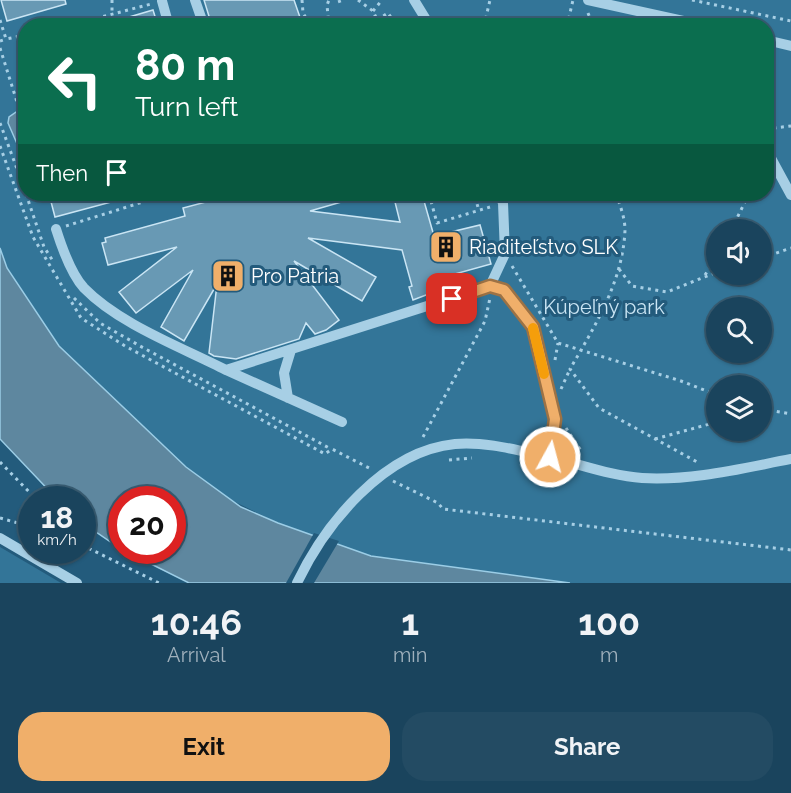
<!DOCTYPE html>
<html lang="en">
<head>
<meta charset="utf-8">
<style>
	body { margin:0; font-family:Raleway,sans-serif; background:#234b63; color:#f1f3f6; height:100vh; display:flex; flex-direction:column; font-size:22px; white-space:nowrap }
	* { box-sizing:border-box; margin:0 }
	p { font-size:20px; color:#9fb0bc }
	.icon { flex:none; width:33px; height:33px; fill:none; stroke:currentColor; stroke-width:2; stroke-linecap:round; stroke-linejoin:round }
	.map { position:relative; height:583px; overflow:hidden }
	.drawer { display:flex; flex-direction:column; background:#1a445d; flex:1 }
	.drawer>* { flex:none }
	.guide { position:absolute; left:18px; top:18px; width:756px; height:183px; border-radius:24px; box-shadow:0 2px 4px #0004,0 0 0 2px #385c72; background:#0b6e4f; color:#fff; overflow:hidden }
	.tools { position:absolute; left:706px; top:219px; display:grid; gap:12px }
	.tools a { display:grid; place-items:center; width:66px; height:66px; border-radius:50%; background:#1a445d; box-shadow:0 2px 4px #0004,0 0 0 2px #385c72; font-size:30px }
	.speed { position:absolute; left:18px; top:486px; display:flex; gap:12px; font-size:30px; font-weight:700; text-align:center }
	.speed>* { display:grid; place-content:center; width:78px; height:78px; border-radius:50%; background:#1a445d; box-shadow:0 2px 4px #0004,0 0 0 2px #385c72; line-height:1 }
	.speed small { font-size:15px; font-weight:400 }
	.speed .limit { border:9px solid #d22; background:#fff; color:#111 }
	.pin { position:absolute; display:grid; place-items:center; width:51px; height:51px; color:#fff; margin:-26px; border-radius:12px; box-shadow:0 3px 9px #0006 }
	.me { position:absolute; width:66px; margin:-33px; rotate:7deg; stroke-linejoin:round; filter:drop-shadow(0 0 4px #0008) }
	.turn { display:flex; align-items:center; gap:21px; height:126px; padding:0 18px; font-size:27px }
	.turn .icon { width:78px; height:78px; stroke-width:2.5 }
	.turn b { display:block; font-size:42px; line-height:51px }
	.then { display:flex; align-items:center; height:57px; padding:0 18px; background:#0003; gap:12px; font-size:22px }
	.eta { display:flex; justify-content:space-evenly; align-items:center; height:102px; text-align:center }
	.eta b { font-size:36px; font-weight:700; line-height:42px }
	.primary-button { display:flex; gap:12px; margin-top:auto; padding:12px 18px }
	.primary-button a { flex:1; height:69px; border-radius:24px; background:#f0af6a; color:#111; font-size:24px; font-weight:700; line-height:69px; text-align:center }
	.primary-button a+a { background:#234b63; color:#f1f3f6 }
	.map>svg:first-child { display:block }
	.green { fill:#337598; fill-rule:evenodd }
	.water { fill:#5e879f; stroke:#9bcde6; stroke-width:1.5 }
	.pier { fill:#235b7c }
	.building { fill:#6899b4; stroke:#cae5f4; stroke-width:1.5 }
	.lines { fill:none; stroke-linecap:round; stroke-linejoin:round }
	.path { stroke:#a7cfe5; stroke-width:3; stroke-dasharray:3 4.5; stroke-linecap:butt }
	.minor { stroke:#a7cfe5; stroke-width:10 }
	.route-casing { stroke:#9c7245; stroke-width:15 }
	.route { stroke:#f0af6a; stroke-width:10 }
	.slow { stroke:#f59e0b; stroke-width:10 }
	.labels { text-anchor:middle; stroke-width:6; stroke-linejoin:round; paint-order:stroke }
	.poi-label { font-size:20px; fill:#fff; stroke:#235b7c; text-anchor:start }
	.park-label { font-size:20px; fill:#cae5f4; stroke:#235b7c }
</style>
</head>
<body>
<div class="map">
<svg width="791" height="583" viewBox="0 0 791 583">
	<rect width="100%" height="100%" fill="#235b7c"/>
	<path class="green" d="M0,0H791V583H570L371,556L278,523L219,494L186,467L59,346L7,268L0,248ZM26,26H766V194H26ZM717,230H762V274H717ZM717,308H762V352H717ZM717,386H762V430H717Z
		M0,547L61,583H0Z"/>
	<path class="water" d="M25,106V162L8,123L9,117Z
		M0,248L7,268L59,346L186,467L241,507L278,523L371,556L570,583H189L125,551L172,550V500H122L121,549L83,523L82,500L57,499L0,439Z"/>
	<path class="pier" d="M314,533L339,541L314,583H286Z"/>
	<path class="building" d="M1,0H65L66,4L7,21Z
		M204,0H294L303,26H212Z
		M153,10L158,26H113L112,22Z
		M49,194H130V197L55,217Z
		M227,194H359V197L310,211L400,222L393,194H422L434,236L480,225L491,264L444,277L447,287L413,300L409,287L412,286L402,250L308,238L376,277L362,301L294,261L339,320L326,330L315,334L306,323L299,339L236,359L214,356L209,353L217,284L184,341L161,327L193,270L136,313L119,292L177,247L108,265L102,243L106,242L105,238L185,216L183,208L221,198L220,195Z"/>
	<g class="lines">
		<path class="path" d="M112,0V14
			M302,0L303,13L311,26
			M339,0L341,6
			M358,0L373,11L380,26
			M692,0L791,21
			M373,11L382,0
			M588,13L593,26
			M0,20L6,39L26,35
			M377,20L388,13L392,19
			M67,26L151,4
			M329,26L327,5L329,0
			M388,26L393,24
			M484,26L490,0
			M567,26L573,0
			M0,41L6,39
			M0,48L17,102L26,99
			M0,123L26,193
			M766,129L791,126
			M0,146L33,237L81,318L125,346L325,454L332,449L371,469
			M26,194L44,247L53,261
			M429,194L437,223L490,207
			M467,194L476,200L479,211
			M616,194C620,205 625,218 625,230C623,281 595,326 570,369L599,408L699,463
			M66,226L143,202
			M731,230L749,194
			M762,258L791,248
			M512,266L558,343L681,381L717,395
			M619,269L632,286L667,292L717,272
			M705,275L717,256
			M74,298L100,323L140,346L331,449
			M555,360L558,343
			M561,389L570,369
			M762,409L791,414
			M566,428L582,452
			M423,437L485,321L490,298
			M655,439L717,422
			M449,460L472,458
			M0,462L37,500
			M393,481L438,503L443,509L791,550
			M0,518L32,527
			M82,545L159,583"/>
		<path class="minor" d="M195,0L204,26
			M414,0L430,26
			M588,0L706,26
			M162,1L169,26
			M766,40L791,46
			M766,149L791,195
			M155,198L171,194
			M56,229C62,248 71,274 84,288C119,324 181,347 226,370L490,286L505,254L503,203L499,194
			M490,286L504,290L533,328L555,419L550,457
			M226,370L342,422
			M288,398L284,373L291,350
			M0,538L77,583
			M297,583C325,524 384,451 455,444C485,441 520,451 549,457C580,464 611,476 642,478C692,481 743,468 791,459"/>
	</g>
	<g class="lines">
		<g class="route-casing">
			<path id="route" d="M452,299L490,286L504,290L533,327L555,419L550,457"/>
		</g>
		<use href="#route" class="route"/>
		<path class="slow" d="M533,328L544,374"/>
	</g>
	<defs>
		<g id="building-square" transform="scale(1.725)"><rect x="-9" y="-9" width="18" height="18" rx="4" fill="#f0af6a" stroke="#235b7c"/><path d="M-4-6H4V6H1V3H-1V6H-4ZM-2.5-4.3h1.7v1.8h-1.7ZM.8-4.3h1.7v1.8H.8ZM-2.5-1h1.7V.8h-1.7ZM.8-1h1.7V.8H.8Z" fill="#111"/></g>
	</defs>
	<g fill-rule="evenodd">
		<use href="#building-square" x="446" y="247"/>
		<use href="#building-square" x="228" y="276"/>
	</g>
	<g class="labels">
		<g class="poi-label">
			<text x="469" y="254">Riaditeľstvo SLK</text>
			<text x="251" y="283">Pro Patria</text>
		</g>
		<g class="park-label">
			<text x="604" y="314">Kúpeľný park</text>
		</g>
	</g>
</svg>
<div class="tools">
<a><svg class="icon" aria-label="sound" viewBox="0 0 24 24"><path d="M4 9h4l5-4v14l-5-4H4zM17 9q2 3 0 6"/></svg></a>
<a><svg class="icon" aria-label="search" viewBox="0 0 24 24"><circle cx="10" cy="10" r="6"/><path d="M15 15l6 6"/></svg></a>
<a><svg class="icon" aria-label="layers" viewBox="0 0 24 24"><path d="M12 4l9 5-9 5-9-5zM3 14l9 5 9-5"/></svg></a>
</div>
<div class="speed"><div>18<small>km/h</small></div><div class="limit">20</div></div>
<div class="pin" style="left:452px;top:299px;background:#d93025"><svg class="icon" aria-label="arrive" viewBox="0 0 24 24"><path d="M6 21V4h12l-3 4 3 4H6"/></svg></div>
<svg class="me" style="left:550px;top:457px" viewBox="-20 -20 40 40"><circle r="17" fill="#f0af6a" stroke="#fff" stroke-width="3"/><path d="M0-11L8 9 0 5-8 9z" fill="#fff"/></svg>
<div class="guide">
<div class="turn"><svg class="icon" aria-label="left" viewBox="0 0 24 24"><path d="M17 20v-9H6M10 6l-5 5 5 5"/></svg><div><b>80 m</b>Turn left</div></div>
<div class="then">Then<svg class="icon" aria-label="arrive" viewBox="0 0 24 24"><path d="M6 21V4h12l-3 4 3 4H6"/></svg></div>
</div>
</div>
<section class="drawer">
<div class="eta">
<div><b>10:46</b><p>Arrival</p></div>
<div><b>1</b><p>min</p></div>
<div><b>100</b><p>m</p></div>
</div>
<div class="primary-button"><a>Exit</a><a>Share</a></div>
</section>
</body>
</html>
